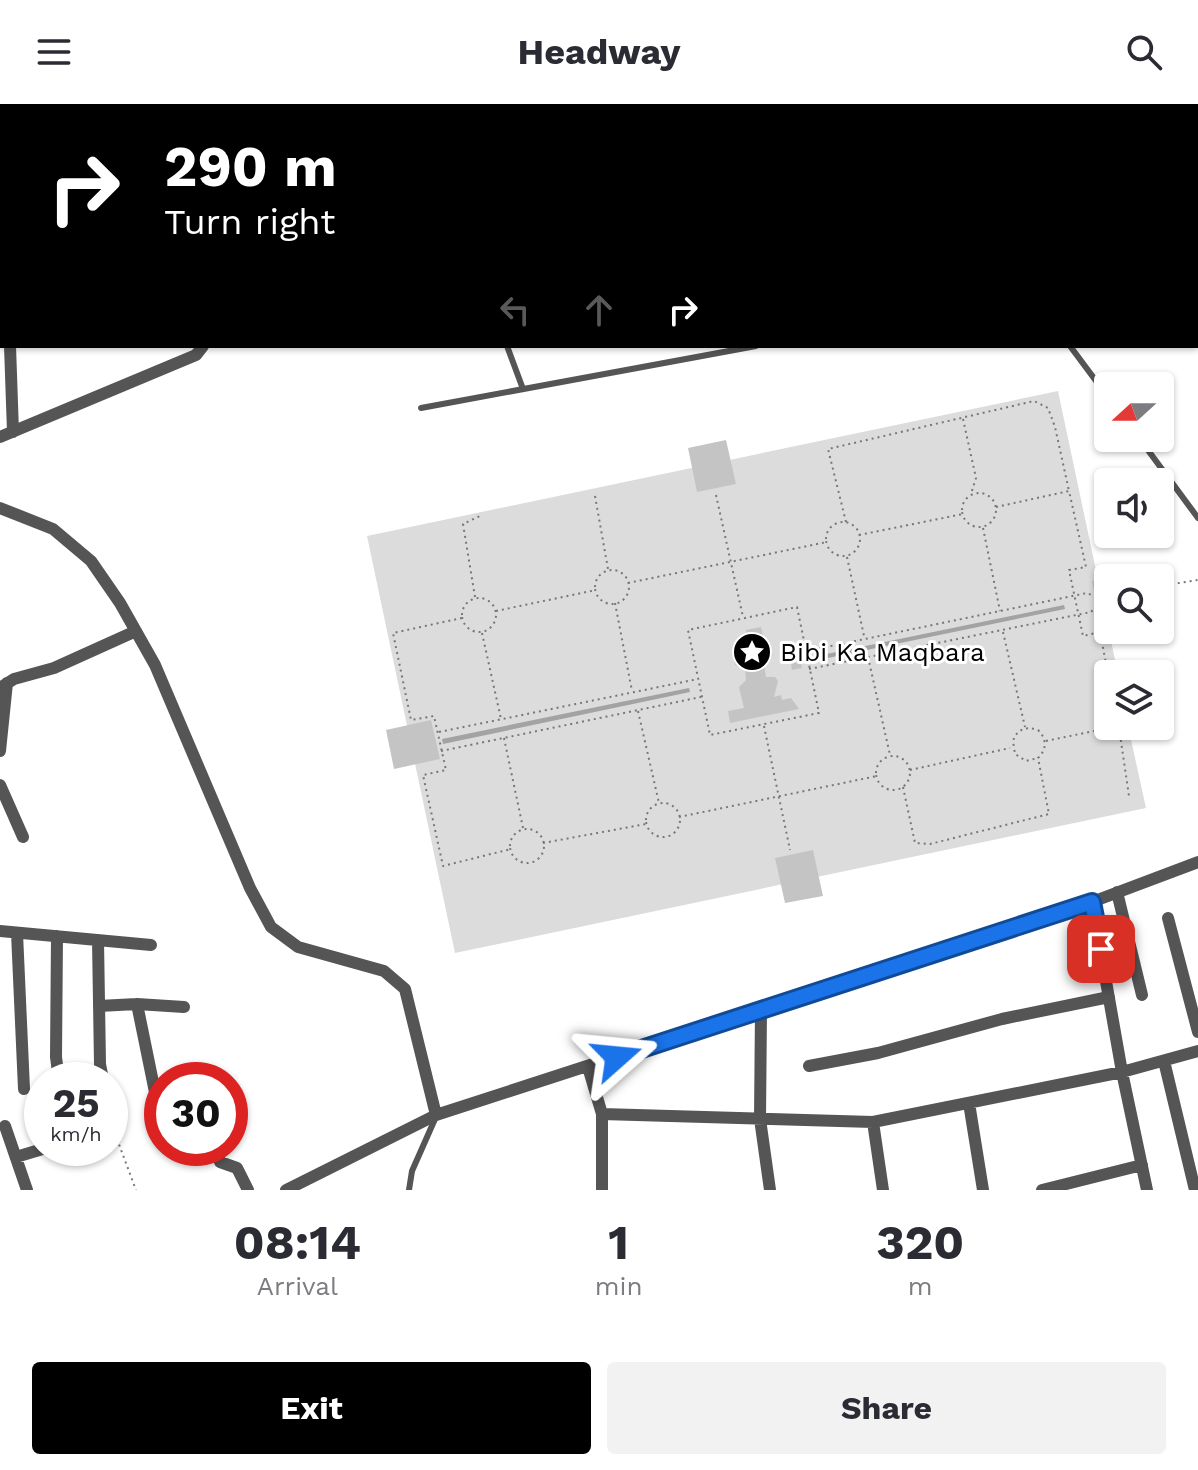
<!DOCTYPE html>
<html lang="en">
<head>
<meta charset="utf-8">
<style>
	body { margin:0; font-family:"Work Sans",sans-serif; background:#f2f2f3; color:#2b2b33; height:100vh; display:flex; flex-direction:column; font-size:30px; white-space:nowrap }
	* { box-sizing:border-box; margin:0 }
	p { font-size:26px; color:#7c7c81 }
	.icon { flex:none; width:44px; height:44px; fill:none; stroke:currentColor; stroke-width:2; stroke-linecap:round; stroke-linejoin:round }
	.map { position:relative; height:1086px; overflow:hidden }
	.sheet { display:flex; flex-direction:column; background:#fff; flex:1 }
	.sheet>* { flex:none }
	.guide { position:absolute; left:0px; top:0px; width:1198px; height:244px; box-shadow:0 2px 6px #0004; background:#000; color:#fff; overflow:hidden }
	.needle { width:52px; rotate:249deg }
	.tools { position:absolute; left:1094px; top:268px; display:grid; gap:16px }
	.tools a { display:grid; place-items:center; width:80px; height:80px; border-radius:8px; background:#fff; box-shadow:0 2px 6px #0004; font-size:40px }
	.speed { position:absolute; left:24px; top:958px; display:flex; gap:16px; font-size:40px; font-weight:700; text-align:center }
	.speed>* { display:grid; place-content:center; width:104px; height:104px; border-radius:50%; background:#fff; box-shadow:0 2px 6px #0004; line-height:1 }
	.speed small { font-size:20px; font-weight:400 }
	.speed .limit { border:12px solid #d22; background:#fff; color:#111 }
	.pin { position:absolute; display:grid; place-items:center; width:68px; height:68px; color:#fff; margin:-34px; border-radius:16px; box-shadow:0 4px 12px #0006 }
	.me { position:absolute; width:88px; margin:-44px; rotate:72deg; stroke-linejoin:round; filter:drop-shadow(0 0 6px #0008) }
	.turn { display:flex; align-items:center; gap:28px; height:168px; padding:0 32px; font-size:36px }
	.turn .icon { width:104px; height:104px; stroke-width:2.5 }
	.turn b { display:block; font-size:56px; line-height:68px }
	.lanes { display:flex; align-items:center; height:76px; padding:0 32px; background:#0003; justify-content:center; gap:40px; direction:ltr }
	.lanes .off { opacity:.35 }
	.eta { display:flex; justify-content:space-evenly; align-items:center; height:136px; text-align:center }
	.eta b { font-size:48px; font-weight:700; line-height:56px }
	.action { display:flex; gap:16px; margin-top:auto; padding:16px 32px }
	.action a { flex:1; height:92px; border-radius:8px; background:#000; color:#fff; font-size:32px; font-weight:700; line-height:92px; text-align:center }
	.action a+a { background:#f2f2f3; color:#2b2b33 }
	header { display:flex; justify-content:space-between; align-items:center; height:104px; padding:0 32px; background:#fff; font-size:36px; font-weight:700 }
	.map>svg:first-child { display:block }
	.green { fill:#dcdcdc }
	.water { fill:#a3a3a3 }
	.building { fill:#c4c4c4 }
	.lines { fill:none; stroke-linecap:round; stroke-linejoin:round }
	.path { stroke:#777; stroke-width:2; stroke-dasharray:2 4; stroke-linecap:butt }
	.lane { stroke:#555; stroke-width:6 }
	.street { stroke:#555; stroke-width:12 }
	.route-casing { stroke:#114b97; stroke-width:20 }
	.route { stroke:#1a73e8; stroke-width:14 }
	.labels { text-anchor:middle; stroke-width:6; stroke-linejoin:round; paint-order:stroke }
	.poi-label { font-size:26px; fill:#000; stroke:#fff; text-anchor:start }
</style>
</head>
<body>
<header><svg class="icon" aria-label="menu" viewBox="0 0 24 24"><path d="M4 6h16M4 12h16M4 18h16"/></svg>Headway<svg class="icon" aria-label="search" viewBox="0 0 24 24"><circle cx="10" cy="10" r="6"/><path d="M15 15l6 6"/></svg></header>
<div class="map">
<svg width="1198" height="1086" viewBox="0 0 1198 1086">
	<rect width="100%" height="100%" fill="#fff"/>
	<path class="green" d="M1058,287L1118,570H1108V622H1128L1146,704L455,849L367,432Z"/>
	<path class="water" d="M1064,501L1065,505L818,556L817,552Z
		M689,584L690,588L443,640L442,635Z"/>
	<path class="building" d="M726,336L736,380L697,388L688,344Z
		M1108,474V514L1100,516L1092,477Z
		M761,523L764,536L749,540L746,526Z
		M764,542L773,551L764,561L766,573H775L778,577L774,593L781,591L782,596L791,594L799,605L730,619L728,607L744,604L739,583L746,576L745,564L735,561L734,554L742,552L747,559L761,556Z
		M799,550L802,564L792,566L790,552Z
		M431,616L440,655L394,665L386,626Z
		M813,746L823,792L785,799L775,754Z"/>
	<g class="lines">
		<path class="path" d="M963,315L976,374L971,390
			M962 406a17 17 0 1 1 34 0a17 17 0 1 1-34 0Z
			M716,391L743,513
			M595,392L608,465
			M996,403L1069,387L1086,463L1069,466L1083,532L1100,528L1108,570
			M846,418L828,345L1034,297L1048,304L1055,323L1069,387
			M826 435a17 17 0 1 1 34 0a17 17 0 1 1-34 0Z
			M983,424L1000,507
			M859,431L963,410
			M847,453L864,532
			M595 483a17 17 0 1 1 34 0a17 17 0 1 1-34 0Z
			M628,479L827,438
			M1160,482L1198,476
			M475,493L463,420L482,411
			M462 511a17 17 0 1 1 34 0a17 17 0 1 1-34 0Z
			M615,499L632,587
			M797,503L819,609L710,631L688,526Z
			M496,507L596,486
			M462,514L393,529L411,616L434,612L446,666L423,671L443,762L511,745
			M1003,528L1025,623
			M482,529L501,615
			M807,547L1087,489L1101,495
			M868,553L890,651
			M809,565L1091,508L1102,495L1108,494
			M638,607L659,699
			M764,622L790,746
			M1119,624L1129,692
			M439,628L698,575
			M504,634L523,724
			M1046,637L1118,622
			M441,647L701,593
			M876 669a17 17 0 1 1 34 0a17 17 0 1 1-34 0Z
			M910,666L1010,644
			M903,683L915,739L930,740L1049,710L1038,654C1047,645 1047,635 1038,626C1026,622 1017,625 1013,637L1015,650L1026,657L1038,654
			M646 716a17 17 0 1 1 34 0a17 17 0 1 1-34 0Z
			M679,713L877,672
			M510 742a17 17 0 1 1 34 0a17 17 0 1 1-34 0Z
			M543,739L646,720
			M117,1035L136,1086"/>
		<path class="lane" d="M507,242L523,285
			M1070,242L1108,293
			M421,304L756,242
			M1139,334L1198,414
			M409,1086L412,1067L435,1015"/>
		<path class="street" d="M936,0L938,2
			M1196,48L1198,47
			M10,242L13,328
			M0,333L196,251L203,242
			M0,404L53,425L91,457L120,499L155,561L250,784L271,823L298,843L384,867L405,885L436,1011
			M0,584L14,575L54,564L136,527
			M0,647L7,579
			M0,681L23,733
			M1117,788L1142,891
			M1092,798L1122,968L1147,1086
			M1168,814L1198,928
			M0,827L151,841
			M17,829L24,985
			M57,832L56,953L59,976
			M98,836L100,960L103,976
			M137,900L156,993H162
			M99,902L137,900L184,903
			M761,905L760,1015L770,1086
			M1164,957L1195,1086
			M809,962L878,949L1002,915L1109,893
			M588,963L602,1010L873,1018L1122,968L1198,947
			M110,998L118,1024
			M969,999L983,1086
			M602,1010V1086
			M873,1018L883,1086
			M5,1022L27,1086
			M216,1044L220,1058L237,1064L248,1086
			M16,1053L46,1044
			M286,1086L436,1011L1092,798L1198,758
			M1042,1086L1142,1061"/>
	</g>
	<g class="lines">
		<g class="route-casing">
			<path id="route" d="M617,953L1092,798L1101,845"/>
		</g>
		<use href="#route" class="route"/>
	</g>
	<defs>
		<g id="sight-disc" transform="scale(2)"><circle r="9.5" fill="#000" stroke="#fff"/><path d="M0-6L1.8-2.2L6-1.7L2.9 1.2L3.7 5.4L0 3.3L-3.7 5.4L-2.9 1.2L-6-1.7L-1.8-2.2Z" fill="#fff"/></g>
	</defs>
	<g fill-rule="evenodd">
		<use href="#sight-disc" x="752" y="548"/>
	</g>
	<g class="labels">
		<g class="poi-label">
			<text x="780" y="557">Bibi Ka Maqbara</text>
		</g>
	</g>
</svg>
<div class="tools">
<a><svg class="needle" viewBox="-14 -14 28 28"><path d="M0-13l5 13h-10z" fill="#e53935"/><path d="M0 13l5-13h-10z" fill="#7c7c81"/></svg></a>
<a><svg class="icon" aria-label="sound" viewBox="0 0 24 24"><path d="M4 9h4l5-4v14l-5-4H4zM17 9q2 3 0 6"/></svg></a>
<a><svg class="icon" aria-label="search" viewBox="0 0 24 24"><circle cx="10" cy="10" r="6"/><path d="M15 15l6 6"/></svg></a>
<a><svg class="icon" aria-label="layers" viewBox="0 0 24 24"><path d="M12 4l9 5-9 5-9-5zM3 14l9 5 9-5"/></svg></a>
</div>
<div class="speed"><div>25<small>km/h</small></div><div class="limit">30</div></div>
<div class="pin" style="left:1101px;top:845px;background:#d93025"><svg class="icon" aria-label="arrive" viewBox="0 0 24 24"><path d="M6 21V4h12l-3 4 3 4H6"/></svg></div>
<svg class="me" style="left:617px;top:953px" viewBox="-20 -20 40 40"><path d="M0-17L14 15 0 8-14 15z" fill="#1a73e8" stroke="#fff" stroke-width="4"/></svg>
<div class="guide">
<div class="turn"><svg class="icon" aria-label="right" viewBox="0 0 24 24"><path d="M7 20v-9h11M14 6l5 5-5 5"/></svg><div><b>290 m</b>Turn right</div></div>
<div class="lanes"><svg class="icon off" aria-label="left" viewBox="0 0 24 24"><path d="M17 20v-9H6M10 6l-5 5 5 5"/></svg><svg class="icon off" aria-label="ahead" viewBox="0 0 24 24"><path d="M12 20V5M6 11l6-6 6 6"/></svg><svg class="icon" aria-label="right" viewBox="0 0 24 24"><path d="M7 20v-9h11M14 6l5 5-5 5"/></svg></div>
</div>
</div>
<section class="sheet">
<div class="eta">
<div><b>08:14</b><p>Arrival</p></div>
<div><b>1</b><p>min</p></div>
<div><b>320</b><p>m</p></div>
</div>
<div class="action"><a>Exit</a><a>Share</a></div>
</section>
</body>
</html>
